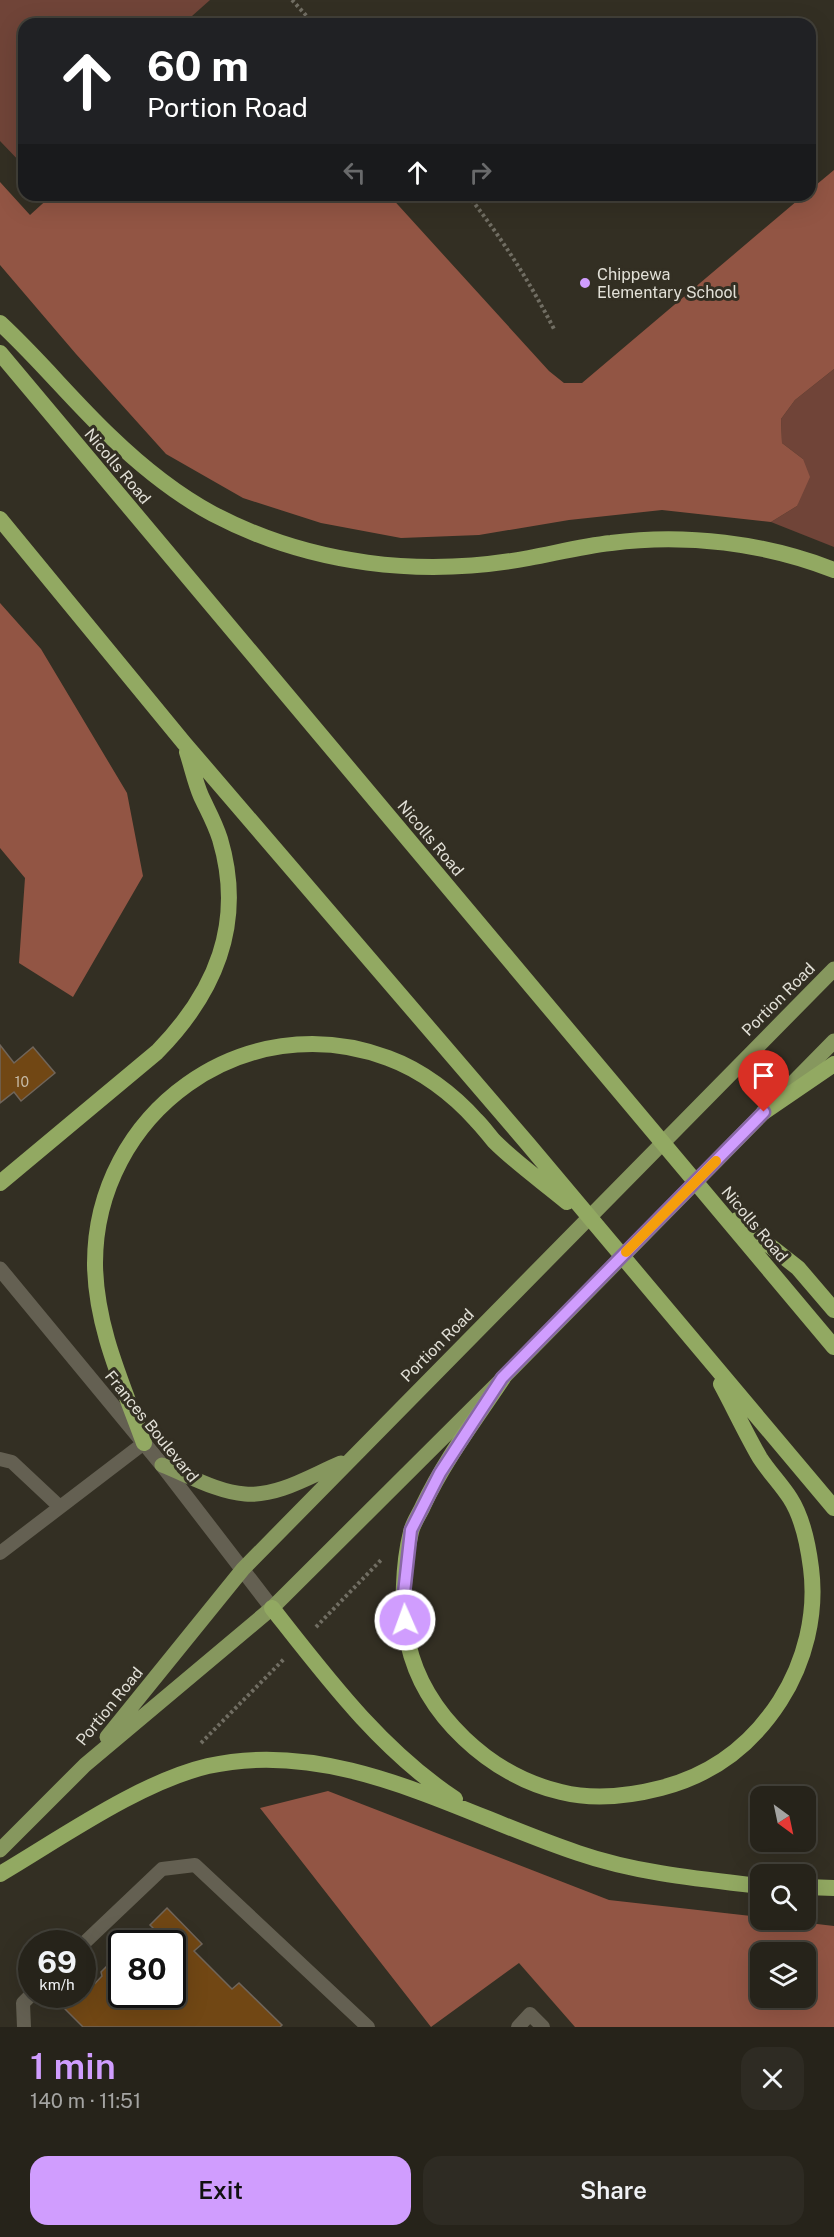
<!DOCTYPE html>
<html lang="en">
<head>
<meta charset="utf-8">
<style>
	body { margin:0; font-family:"Public Sans",sans-serif; background:#2e2b23; color:#f1f3f6; height:100vh; display:flex; flex-direction:column; font-size:22px; white-space:nowrap }
	* { box-sizing:border-box; margin:0 }
	p { font-size:20px; color:#a4a4a2 }
	.icon { flex:none; width:33px; height:33px; fill:none; stroke:currentColor; stroke-width:2; stroke-linecap:round; stroke-linejoin:round }
	.map { position:relative; height:2027px; overflow:hidden }
	.drawer { display:flex; flex-direction:column; background:#26231a; flex:1 }
	.drawer>* { flex:none }
	.hud { position:absolute; left:18px; top:18px; width:798px; height:183px; border-radius:18px; box-shadow:0 6px 24px #0002,0 0 0 2px #424039; background:#202124; color:#fff; overflow:hidden }
	.needle { width:39px; rotate:147deg }
	.fabs { position:absolute; left:750px; top:1786px; display:grid; gap:12px }
	.fabs a { display:grid; place-items:center; width:66px; height:66px; border-radius:12px; background:#26231a; box-shadow:0 6px 24px #0002,0 0 0 2px #424039; font-size:30px }
	.speed { position:absolute; left:18px; top:1930px; display:flex; gap:12px; font-size:30px; font-weight:700; text-align:center }
	.speed>* { display:grid; place-content:center; width:78px; height:78px; border-radius:50%; background:#26231a; box-shadow:0 6px 24px #0002,0 0 0 2px #424039; line-height:1 }
	.speed small { font-size:15px; font-weight:400 }
	.speed .limit { border:3px solid #111; border-radius:9px; background:#fff; color:#111 }
	.pin { position:absolute; display:grid; place-items:center; width:51px; height:51px; color:#fff; margin:-62px -26px; border-radius:50% 50% 50% 0; rotate:-45deg; box-shadow:0 0 6px #0007 }
	.pin .icon { rotate:45deg }
	.me { position:absolute; width:66px; margin:-33px; rotate:358deg; stroke-linejoin:round; filter:drop-shadow(0 0 4px #0008) }
	.turn { display:flex; align-items:center; gap:21px; height:126px; padding:0 30px; font-size:27px }
	.turn .icon { width:78px; height:78px; stroke-width:2.5 }
	.turn b { display:block; font-size:42px; line-height:51px }
	.lanes { display:flex; align-items:center; height:57px; padding:0 30px; background:#0003; justify-content:center; gap:30px; direction:ltr }
	.lanes .off { opacity:.35 }
	.round { display:grid; place-items:center; flex:none; width:63px; height:63px; border-radius:18px; background:#2e2b23 }
	.headline { display:flex; align-items:center; justify-content:space-between; height:102px; padding:0 30px }
	h1 { font-size:36px; font-weight:600; line-height:45px; color:#d09dfe }
	.cta { display:flex; gap:12px; margin-top:auto; padding:12px 30px }
	.cta a { flex:1; height:69px; border-radius:18px; background:#d09dfe; color:#111; font-size:24px; font-weight:600; line-height:69px; text-align:center }
	.cta a+a { background:#2e2b23; color:#f1f3f6 }
	.map>svg:first-child { display:block }
	.green { fill:#704438 }
	.forest { fill:#925544; fill-rule:evenodd }
	.building { fill:#714714; stroke:#70655a; stroke-width:1.5 }
	.lines { fill:none; stroke-linecap:round; stroke-linejoin:round }
	.path { stroke:#716e63; stroke-width:4; stroke-dasharray:3 3; stroke-linecap:butt }
	.service { stroke:#646052; stroke-width:14 }
	.tertiary { stroke:#646052; stroke-width:15 }
	.primary { stroke:#86975e; stroke-width:15 }
	.trunk { stroke:#92a962; stroke-width:16 }
	.route-casing { stroke:#8766a5; stroke-width:15 }
	.route { stroke:#d09dfe; stroke-width:10 }
	.slow { stroke:#f59e0b; stroke-width:10 }
	.poi-dot { fill:#d09dfe; stroke:#332f23; stroke-width:2 }
	.labels { text-anchor:middle; stroke-width:6; stroke-linejoin:round; paint-order:stroke }
	.number-label { font-size:14px; fill:#c6baa6 }
	.poi-label { font-size:16px; fill:#e2e0d7; stroke:#332f23; text-anchor:start }
	.street-label { font-size:16px; fill:#e2e0d7; stroke:#332f23 }
</style>
</head>
<body>
<div class="map">
<svg width="834" height="2027" viewBox="0 0 834 2027">
	<rect width="100%" height="100%" fill="#332f23"/>
	<path class="green" d="M0,0H210L183,24H24L23,165L0,141Z
		M834,369V547L771,522L797,506L803,459L782,443L781,419L795,400Z"/>
	<path class="forest" d="M834,170V369L795,400L781,419L782,443L803,459L810,477L797,506L771,522L662,510L569,520L479,535L401,538L321,523L243,498L166,454L76,354L0,265V182L30,215L52,195H389L549,371L564,383H582L804,195H810V190Z
		M0,603L41,649L127,793L143,876L73,997L19,963L25,878L0,848Z
		M328,1791L609,1900L760,1917V1920H783L834,1926V2027H575L519,1963L431,2027L260,1808ZM760,1953H806V1998H760Z"/>
	<path class="building" d="M0,1045L14,1063L33,1047L55,1073L21,1101L14,1092L0,1103Z
		M167,1908L202,1944L194,1951L232,1989L239,1983L282,2025L280,2027H83L63,2007L75,1995H84L102,1976L101,1972L122,1951V1995H172V1944H137L153,1928L150,1925Z"/>
	<g class="lines">
		<path class="path" d="M292,0L314,24
			M468,195C503,240 528,279 554,329
			M316,1627L382,1559
			M201,1743L285,1658"/>
		<path class="service" d="M0,1459L12,1462L60,1507
			M0,1553L144,1443
			M82,1945L162,1869L195,1865L368,2027
			M24,2027L23,2003L32,1994
			M518,2027L530,2014L543,2027"/>
		<path class="tertiary" d="M0,1269L162,1465L272,1608"/>
		<path class="primary" d="M162,1465C188,1475 217,1492 245,1494C278,1497 312,1475 341,1463
			M107,1737L243,1569L834,969
			M0,1850L85,1765L272,1608L503,1378L834,1041"/>
		<path class="trunk" d="M0,323C39,359 72,400 110,436C140,465 176,494 213,514C310,565 422,578 529,558C556,553 583,546 611,543C685,533 765,543 834,570
			M0,353L834,1347
			M0,519L184,743L528,1144L834,1508
			M764,1112L834,1064
			M0,1183L157,1052C216,992 245,923 220,839C215,823 208,811 201,796C195,782 192,767 187,752
			M737,1220L798,1268L834,1310
			M503,1378C475,1420 444,1461 423,1506C419,1515 413,1523 411,1532C403,1564 401,1610 408,1643C424,1715 491,1776 561,1792C593,1800 630,1796 661,1788C712,1775 751,1746 780,1701C805,1662 817,1614 811,1568C808,1544 803,1518 790,1498C781,1484 769,1472 760,1458C746,1434 734,1408 721,1384
			M144,1443C123,1385 96,1328 95,1265C94,1113 245,1004 388,1058C421,1070 453,1094 476,1120C483,1127 488,1134 494,1141C516,1163 543,1182 567,1202
			M272,1608C327,1678 380,1749 455,1799
			M0,1874C61,1838 140,1782 208,1766C337,1737 460,1814 578,1853C636,1873 699,1879 760,1886
			M806,1887L834,1888"/>
	</g>
	<g class="lines">
		<g class="route-casing">
			<path id="route" d="M405,1620L404,1593L411,1530L440,1473L502,1378L764,1112"/>
		</g>
		<use href="#route" class="route"/>
		<path class="slow" d="M626,1252L716,1161"/>
	</g>
	<circle class="poi-dot" cx="585" cy="283" r="6"/>
	<g class="labels">
		<g class="number-label">
			<text x="22" y="1087">10</text>
		</g>
		<g class="poi-label">
			<text x="597" y="280">Chippewa<tspan x="597" dy="18">Elementary School</tspan></text>
		</g>
		<g class="street-label">
			<text transform="translate(118 466) rotate(50)" y="6">Nicolls Road</text>
			<text transform="translate(431 838) rotate(50)" y="6">Nicolls Road</text>
			<text transform="translate(778 999) rotate(-45)" y="6">Portion Road</text>
			<text transform="translate(755 1224) rotate(50)" y="6">Nicolls Road</text>
			<text transform="translate(437 1345) rotate(-45)" y="6">Portion Road</text>
			<text transform="translate(152 1426) rotate(51)" y="6">Frances Boulevard</text>
			<text transform="translate(109 1706) rotate(-51)" y="6">Portion Road</text>
		</g>
	</g>
</svg>
<div class="fabs">
<a><svg class="needle" viewBox="-14 -14 28 28"><path d="M0-13l5 13h-10z" fill="#e53935"/><path d="M0 13l5-13h-10z" fill="#a4a4a2"/></svg></a>
<a><svg class="icon" aria-label="search" viewBox="0 0 24 24"><circle cx="10" cy="10" r="6"/><path d="M15 15l6 6"/></svg></a>
<a><svg class="icon" aria-label="layers" viewBox="0 0 24 24"><path d="M12 4l9 5-9 5-9-5zM3 14l9 5 9-5"/></svg></a>
</div>
<div class="speed"><div>69<small>km/h</small></div><div class="limit">80</div></div>
<div class="pin" style="left:764px;top:1112px;background:#d93025"><svg class="icon" aria-label="arrive" viewBox="0 0 24 24"><path d="M6 21V4h12l-3 4 3 4H6"/></svg></div>
<svg class="me" style="left:405px;top:1620px" viewBox="-20 -20 40 40"><circle r="17" fill="#d09dfe" stroke="#fff" stroke-width="3"/><path d="M0-11L8 9 0 5-8 9z" fill="#fff"/></svg>
<div class="hud">
<div class="turn"><svg class="icon" aria-label="ahead" viewBox="0 0 24 24"><path d="M12 20V5M6 11l6-6 6 6"/></svg><div><b>60 m</b>Portion Road</div></div>
<div class="lanes"><svg class="icon off" aria-label="left" viewBox="0 0 24 24"><path d="M17 20v-9H6M10 6l-5 5 5 5"/></svg><svg class="icon" aria-label="ahead" viewBox="0 0 24 24"><path d="M12 20V5M6 11l6-6 6 6"/></svg><svg class="icon off" aria-label="right" viewBox="0 0 24 24"><path d="M7 20v-9h11M14 6l5 5-5 5"/></svg></div>
</div>
</div>
<section class="drawer">
<div class="headline"><div><h1>1 min</h1><p>140 m · 11:51</p></div><a class="round"><svg class="icon" aria-label="close" viewBox="0 0 24 24"><path d="M6 6l12 12M18 6L6 18"/></svg></a></div>
<div class="cta"><a>Exit</a><a>Share</a></div>
</section>
</body>
</html>
